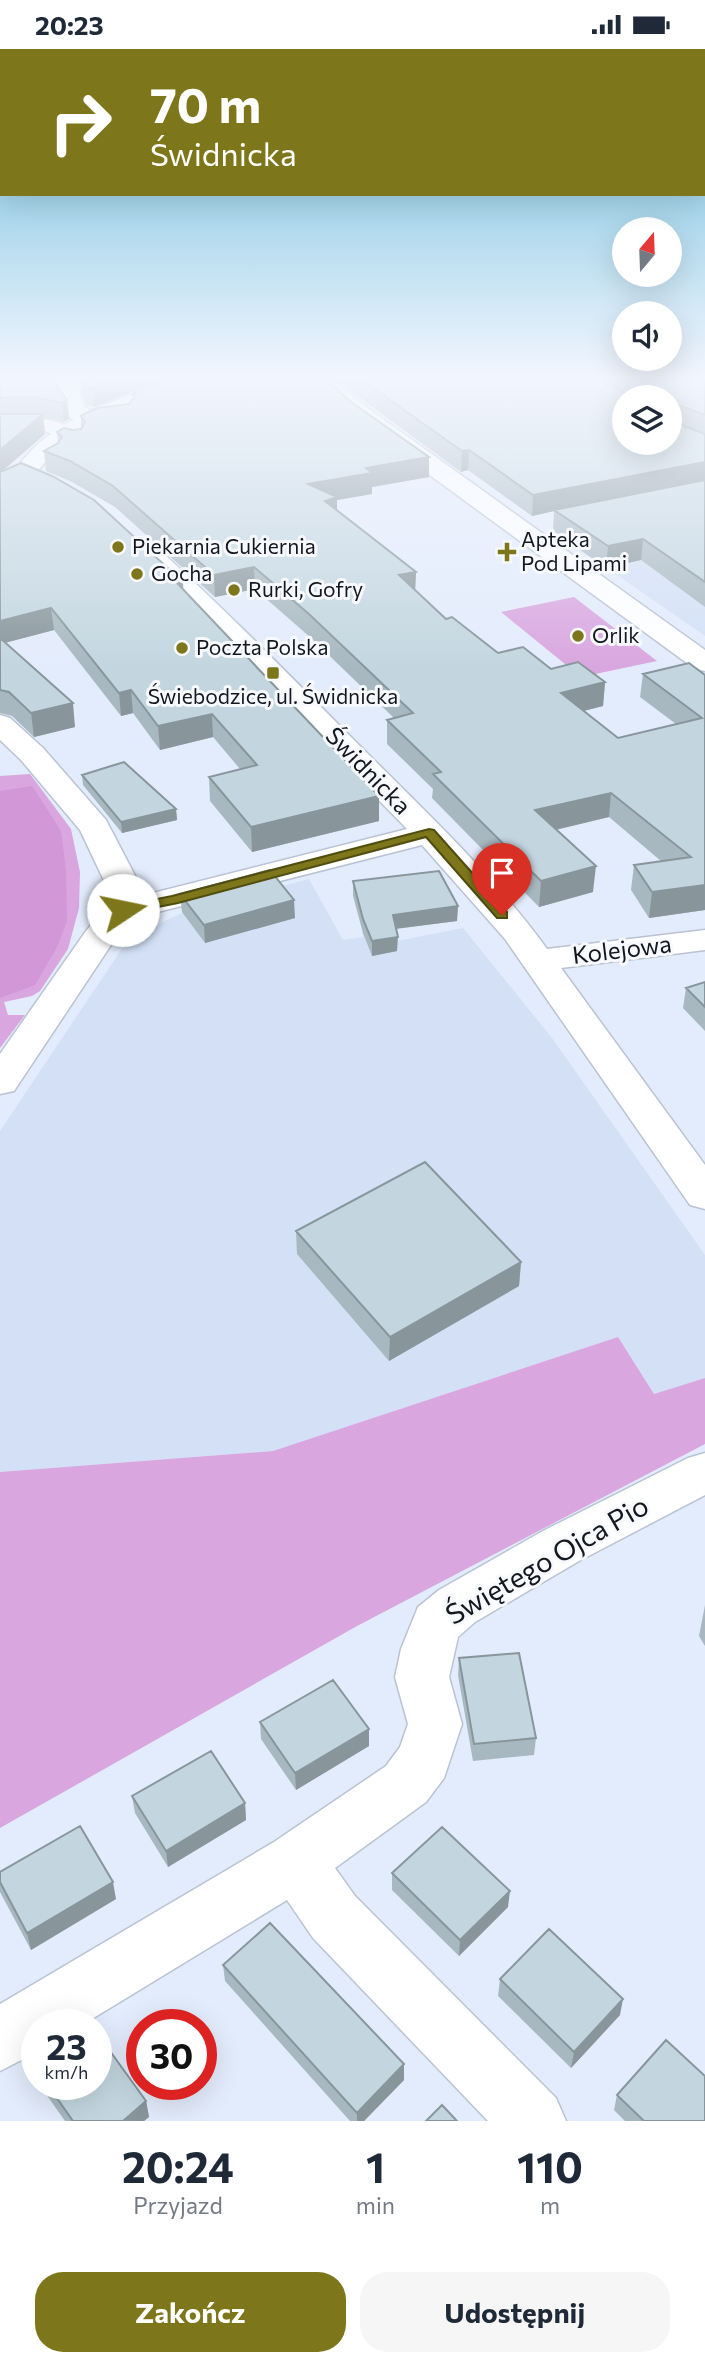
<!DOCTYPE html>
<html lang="pl">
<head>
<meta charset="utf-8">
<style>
	body { margin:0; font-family:Commissioner,sans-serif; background:#f6f6f7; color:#1f2937; height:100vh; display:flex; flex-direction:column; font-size:26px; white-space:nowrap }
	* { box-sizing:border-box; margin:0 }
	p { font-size:23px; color:#747a83 }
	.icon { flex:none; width:38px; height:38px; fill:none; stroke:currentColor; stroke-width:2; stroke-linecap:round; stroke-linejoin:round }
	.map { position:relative; height:2072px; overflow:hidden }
	.sheet { display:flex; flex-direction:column; background:#fff; flex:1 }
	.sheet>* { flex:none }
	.banner { position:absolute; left:0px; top:0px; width:705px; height:147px; box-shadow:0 7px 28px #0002; background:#7d761a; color:#fff; overflow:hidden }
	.needle { width:46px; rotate:19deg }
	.tools { position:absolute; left:612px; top:168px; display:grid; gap:14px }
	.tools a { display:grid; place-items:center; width:70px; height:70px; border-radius:50%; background:#fff; box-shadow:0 7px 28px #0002; font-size:35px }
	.speed { position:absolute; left:21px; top:1960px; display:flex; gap:14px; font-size:35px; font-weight:700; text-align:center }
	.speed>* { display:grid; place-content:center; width:91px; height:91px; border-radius:50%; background:#fff; box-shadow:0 7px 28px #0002; line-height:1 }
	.speed small { font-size:18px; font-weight:400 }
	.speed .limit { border:10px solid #d22; background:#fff; color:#111 }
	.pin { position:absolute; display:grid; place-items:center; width:60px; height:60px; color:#fff; margin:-72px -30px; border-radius:50% 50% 50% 0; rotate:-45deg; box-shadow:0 0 7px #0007 }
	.pin .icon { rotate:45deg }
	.me { position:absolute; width:77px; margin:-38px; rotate:79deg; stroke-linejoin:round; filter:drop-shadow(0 0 5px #0008) }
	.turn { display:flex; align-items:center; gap:24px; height:147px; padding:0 35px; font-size:32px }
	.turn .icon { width:91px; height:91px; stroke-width:2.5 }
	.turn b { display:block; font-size:49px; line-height:60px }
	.eta { display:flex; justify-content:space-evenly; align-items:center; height:119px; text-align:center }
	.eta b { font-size:42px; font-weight:700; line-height:49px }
	.primary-button { display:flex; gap:14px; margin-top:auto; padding:14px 35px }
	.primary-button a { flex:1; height:80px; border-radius:28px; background:#7d761a; color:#fff; font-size:28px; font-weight:700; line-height:80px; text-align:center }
	.primary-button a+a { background:#f6f6f7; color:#1f2937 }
	.status { display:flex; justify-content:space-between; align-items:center; height:49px; padding:0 35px; background:#fff; direction:ltr }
	.status svg { height:19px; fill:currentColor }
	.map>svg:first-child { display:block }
	.built { fill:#d3e0f6 }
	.green { fill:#d9a6df }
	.forest { fill:#d197d7 }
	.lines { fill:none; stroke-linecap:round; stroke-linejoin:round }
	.minor-casing { stroke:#bac3d2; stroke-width:3 }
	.major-casing { stroke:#bac3d2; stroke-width:3 }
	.minor { fill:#fff; fill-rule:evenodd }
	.major { fill:#fff; fill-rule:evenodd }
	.wall { fill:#a8b8c0 }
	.shaded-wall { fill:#88969c }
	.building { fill:#c3d6df; stroke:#88969c; stroke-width:2 }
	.route { fill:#7d761a; stroke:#514d11; stroke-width:2 }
	.poi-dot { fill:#7d761a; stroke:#f7f9fc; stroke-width:2.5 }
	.labels { text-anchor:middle; stroke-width:6; stroke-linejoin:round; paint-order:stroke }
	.far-poi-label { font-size:21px; fill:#14171d; stroke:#f7f9fc; text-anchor:start }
	.street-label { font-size:24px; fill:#14171d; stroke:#f7f9fc }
	.near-street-label { font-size:28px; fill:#14171d; stroke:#f7f9fc }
</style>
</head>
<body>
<div class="status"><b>20:23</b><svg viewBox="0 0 49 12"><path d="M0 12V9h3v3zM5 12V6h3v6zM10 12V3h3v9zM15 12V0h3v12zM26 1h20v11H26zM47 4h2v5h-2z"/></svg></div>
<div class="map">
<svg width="705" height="2072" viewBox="0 0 705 2072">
	<rect width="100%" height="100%" fill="#e3ecfc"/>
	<path class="built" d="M705,498V587L607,519Z
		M309,830L343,891L363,888L362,883L391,880L397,892L463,879L552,989L705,1206V1329L654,1345L618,1288L273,1402L0,1423V1082L129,889L182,864Z"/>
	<path class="green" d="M574,548L657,612L581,628L501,563Z
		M30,725L71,780L80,823L79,859L68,900L40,942L32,947L4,953L8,966H25L0,999V727Z
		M618,1288L654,1345L705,1329V1395L357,1577L0,1779V1423L273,1402Z"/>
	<path class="forest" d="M32,737L61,782L66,822L67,872L57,898L35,936L0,949V742Z"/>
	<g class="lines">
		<g class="minor-casing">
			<path id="minor" d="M57,329H77L84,358C99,365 114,359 130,362L133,367L130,372C113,376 76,380 65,363C59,354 59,339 57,329Z
				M306,329H329L369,360L705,601V622L695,620L353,370Z
				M0,370C31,370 64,364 84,393L81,398C63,402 60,387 45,382H0Z
				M145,494L154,496C226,561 294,631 363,700C427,764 494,827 547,900L705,881V901L561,919L705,1116V1160L690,1156L505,890L422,796L134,869L111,896L14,1042L0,1045V1005L86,882L106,859L108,840L80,781L21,711L0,691V666L10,669L43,699L106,771L142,840L141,847L407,780L186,553L136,506L133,501L136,496Z
				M705,1404V1446L579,1512L475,1573L458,1588L449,1628L462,1675L444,1729L426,1753L335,1819L355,1847L556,2049L566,2072H488L313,1889L287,1851L82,1976H37V2003L0,2022V1955L274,1793L386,1717L400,1698L408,1675L395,1628L401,1600L418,1558L439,1541L543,1482L688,1409Z"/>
		</g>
		<g class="major-casing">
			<path id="major" d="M175,329H203L180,342L88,380L50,407L36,424H20L17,419C53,366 119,353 175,329Z"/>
		</g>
		<use href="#minor" class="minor"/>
		<use href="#major" class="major"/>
	</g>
	<path class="wall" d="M0,329L57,337L67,351L69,370L64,373L43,369L45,385L1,423L183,533V542L379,772L252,803L210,752L209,728L240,720L213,688L160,701L133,664L121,667L54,581L5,594L75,678L34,688L12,667L0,664Z
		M79,329H167L94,358L86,356Z
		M333,329H705V558L641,511L606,519L553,482L554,462L532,467L468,421L461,423Z
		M133,345L351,353L429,408V428L372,438V445L337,451V461L416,523L415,541L446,570L498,604L551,620L605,633L603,657L583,662L618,689L676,675L640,648L643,625L705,626V861L649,869L631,841L634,816L661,812L609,768L556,781L593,843L539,858L432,749L433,740L387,695V671L394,669L311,589L255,540L215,548L115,458L72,433L46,422L44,402L58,394L57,383L81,380V367L129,355L133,350Z
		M82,726L176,760L177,771L122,784L83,736Z
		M353,832L458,857L457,872L396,880L397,902L372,907L363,884L353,847Z
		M180,845L295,869L205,894L182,863Z
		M705,933V982L683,959L686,939Z
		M296,1182L521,1213L519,1237L389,1312L297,1205Z
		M705,1556V1597L699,1587Z
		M459,1609L536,1689L534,1706L473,1712L458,1626Z
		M260,1673L369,1680V1697L296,1741L261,1690Z
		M132,1747L245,1754L246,1771L168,1818L135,1764Z
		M0,1823L116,1850L31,1901L0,1843Z
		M392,1824L508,1858L459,1907L392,1841Z
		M223,1916L404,2031L364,2072H350L225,1932Z
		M500,1930L620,1966L571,2019L498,1947Z
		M44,2035H96L146,2052L149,2068L144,2072H65L46,2045Z
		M617,2046L705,2072H625L614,2061Z"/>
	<path class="shaded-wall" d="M117,329H167L94,358L92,339Z
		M67,351L69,370L64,373L62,354Z
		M43,365L45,385L0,424V401Z
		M469,401L468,421L461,423L462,402Z
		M429,408V428L372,438V445L337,451V469L308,435L366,419Z
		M705,413V433L554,461V462L532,467L533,446Z
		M643,490L641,511L606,519L608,497Z
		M254,518L255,540L215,548L214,526Z
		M416,523L415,545L399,526Z
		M183,533L184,555L177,534Z
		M51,559L54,581L0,595V572Z
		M605,633L603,657L560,668L561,644Z
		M131,641L133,664L121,667L119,644Z
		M73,654L75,678L34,688L31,664Z
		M212,665L213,688L160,701L158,677Z
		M611,744L609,768L533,786L535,761Z
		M379,747V772L252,803L251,778Z
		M176,760L177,771L122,784L121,773Z
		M596,817L593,843L539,858L541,832Z
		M705,836V861L649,869L652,843Z
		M294,851L295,869L205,894L204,876Z
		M458,857L457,872L393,880V866Z
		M398,888L397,902L372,907V892Z
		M521,1213L519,1237L389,1312L390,1288Z
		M369,1680V1697L296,1741L295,1724Z
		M245,1754L246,1771L168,1818L166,1802Z
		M113,1833L116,1850L31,1901L27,1884Z
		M510,1842L508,1858L459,1907L460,1891Z
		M623,1950L620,1966L571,2019L574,2003Z
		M404,2015V2031L364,2072H357V2064Z
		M146,2052L149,2068L144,2072H123Z"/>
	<path class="building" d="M0,329H56L57,337L67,351L62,354L33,348L0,349Z
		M83,329H117L92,339L85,337Z
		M170,329H325L351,353L429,408L366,419L372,424L308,435L337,448L325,452L416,523L399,526L446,570L452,568L498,604L523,598L551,620L578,613L605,633L561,644L618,689L702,669L643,625L689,614L705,626V836L652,843L634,816L691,808L611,744L535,761L596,817L541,832L433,725L441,723L387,671L413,664L310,566L254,518L214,526L113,437L70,412L44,402L58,394L62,388L57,383L64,379L73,381L81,380L85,373L81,367L88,363L98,359L129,355L134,349L133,345Z
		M359,329H593L629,345L628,329H705V366L670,353V348H625V394H670V357L671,372L705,385V413L533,446L469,401L462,402Z
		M0,365H43L0,401Z
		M21,414L52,427L94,451L183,533L177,534L379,747L251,778L209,728L257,716L212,665L158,677L131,641L119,644L51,559L0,572V423Z
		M705,431V533L643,490L608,497L554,461Z
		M0,589L73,654L31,664L9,643L0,641Z
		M124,713L176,760L121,773L82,726Z
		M270,821L294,851L204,876L180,845Z
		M439,822L458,857L393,866L398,888L372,892L363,870L353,832Z
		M705,933V958L686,939Z
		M425,1113L521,1213L390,1288L296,1182Z
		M519,1604L536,1689L474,1695L459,1609Z
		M333,1631L369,1680L295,1724L260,1673Z
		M211,1702L245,1754L166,1802L132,1747Z
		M80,1777L113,1833L27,1884L0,1833V1823Z
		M442,1778L510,1842L460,1891L392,1824Z
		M270,1874L404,2015L357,2064L223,1916Z
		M549,1880L623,1950L574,2003L500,1930Z
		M97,1984L146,2052L123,2072H73L47,2035H96Z
		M666,1991L705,2027V2072H644L617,2046Z
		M442,2056L457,2072H426Z"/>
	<linearGradient id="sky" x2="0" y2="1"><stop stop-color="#65b9da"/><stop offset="0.53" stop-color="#f2f6fe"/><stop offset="1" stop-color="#f2f6fe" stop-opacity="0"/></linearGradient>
	<rect width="705" height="620" fill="url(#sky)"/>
	<path class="route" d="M429,780L434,781L507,863V869H497L426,788L178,854L123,865L116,861L118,858L172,847Z"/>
	<g class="poi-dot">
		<circle cx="118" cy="498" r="7"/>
		<path d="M503.5 492.5h7v7h7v7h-7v7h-7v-7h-7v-7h7z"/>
		<circle cx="137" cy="525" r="7"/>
		<circle cx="234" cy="541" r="7"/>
		<circle cx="578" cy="587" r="7"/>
		<circle cx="182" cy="599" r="7"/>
		<rect x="266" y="617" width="14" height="14" rx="3.5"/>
	</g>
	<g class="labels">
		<g class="far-poi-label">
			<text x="521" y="498">Apteka<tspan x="521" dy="24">Pod Lipami</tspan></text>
			<text x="132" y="505">Piekarnia Cukiernia</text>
			<text x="151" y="532">Gocha</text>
			<text x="248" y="548">Rurki, Gofry</text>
			<text x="592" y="594">Orlik</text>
			<text x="196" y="606">Poczta Polska</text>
			<text x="273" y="655" text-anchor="middle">Świebodzice, ul. Świdnicka</text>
		</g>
		<g class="street-label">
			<text transform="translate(368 722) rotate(46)" y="8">Świdnicka</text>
			<text transform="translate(622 901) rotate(-7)" y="8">Kolejowa</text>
		</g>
		<g class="near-street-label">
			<text transform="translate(547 1511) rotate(-30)" y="10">Świętego Ojca Pio</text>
		</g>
	</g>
</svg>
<div class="tools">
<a><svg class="needle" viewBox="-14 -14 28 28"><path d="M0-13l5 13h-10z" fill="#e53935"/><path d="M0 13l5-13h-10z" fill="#747a83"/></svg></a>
<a><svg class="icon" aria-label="sound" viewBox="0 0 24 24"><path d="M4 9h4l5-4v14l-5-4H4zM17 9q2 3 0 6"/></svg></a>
<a><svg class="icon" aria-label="layers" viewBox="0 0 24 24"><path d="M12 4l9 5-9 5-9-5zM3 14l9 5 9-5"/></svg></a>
</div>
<div class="speed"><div>23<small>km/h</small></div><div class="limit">30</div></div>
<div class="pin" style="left:502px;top:866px;background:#d93025"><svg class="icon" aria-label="arrive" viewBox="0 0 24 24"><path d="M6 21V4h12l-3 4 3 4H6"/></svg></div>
<svg class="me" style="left:123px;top:861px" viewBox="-20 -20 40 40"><circle r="19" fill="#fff"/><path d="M0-13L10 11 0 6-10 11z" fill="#7d761a"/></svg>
<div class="banner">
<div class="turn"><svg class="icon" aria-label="right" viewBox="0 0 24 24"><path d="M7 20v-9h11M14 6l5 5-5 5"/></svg><div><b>70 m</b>Świdnicka</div></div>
</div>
</div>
<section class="sheet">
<div class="eta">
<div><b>20:24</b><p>Przyjazd</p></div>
<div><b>1</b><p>min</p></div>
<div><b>110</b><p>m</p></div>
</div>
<div class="primary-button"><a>Zakończ</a><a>Udostępnij</a></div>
</section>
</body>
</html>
